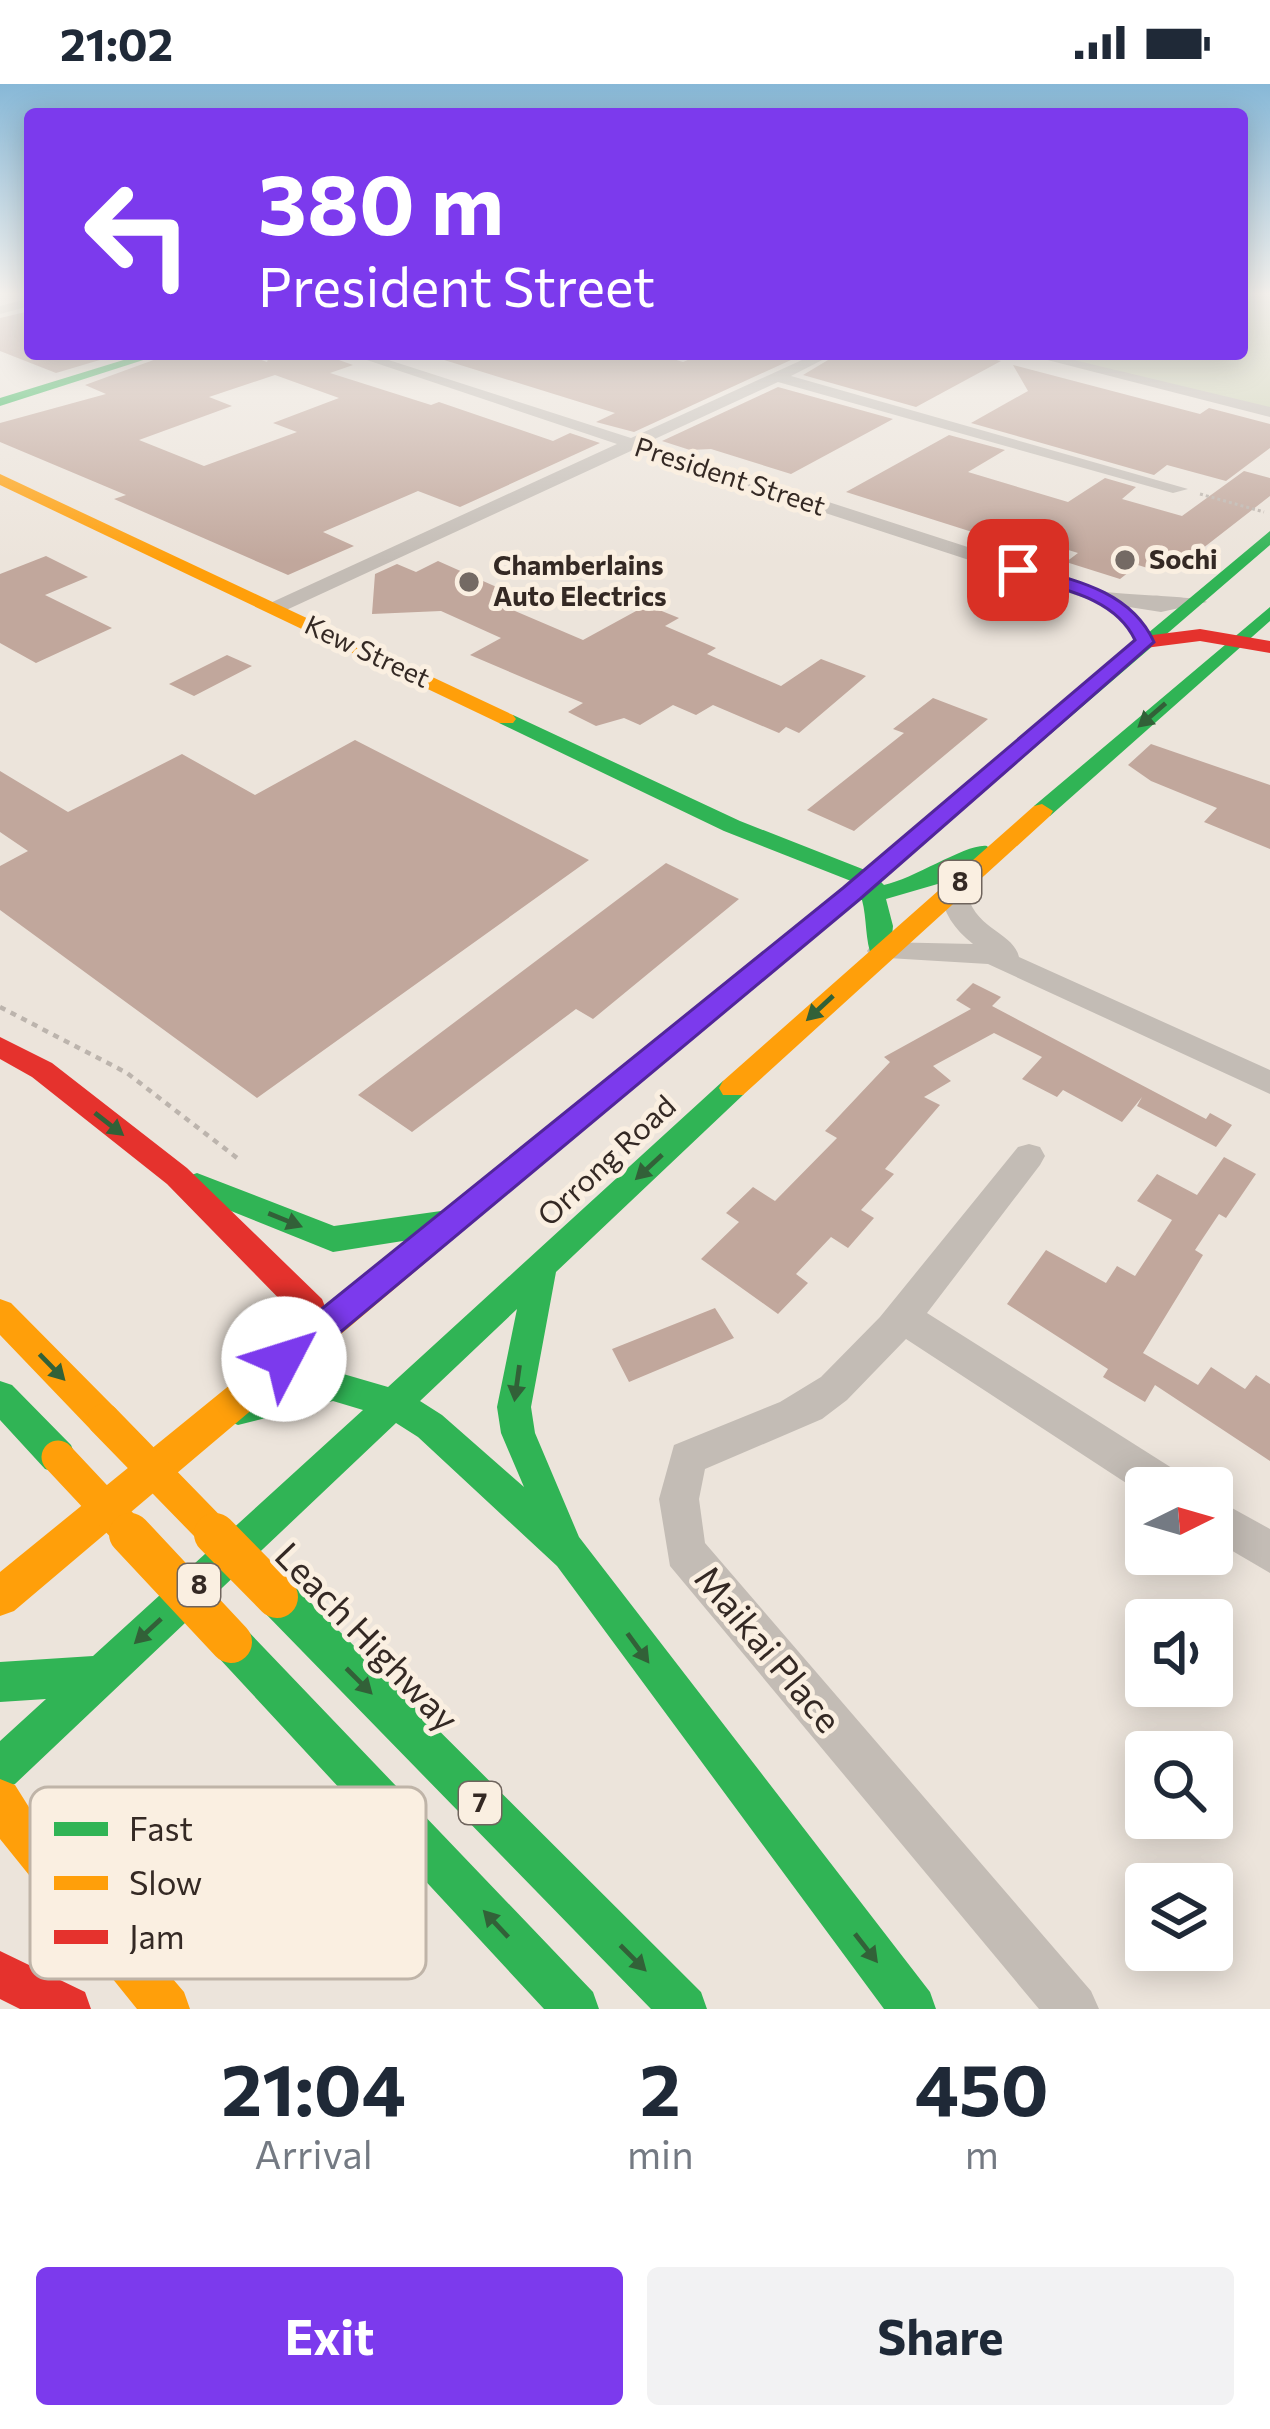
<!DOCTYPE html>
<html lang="en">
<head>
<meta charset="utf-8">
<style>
	body { margin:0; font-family:Commissioner,sans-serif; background:#f2f2f3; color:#1f2937; height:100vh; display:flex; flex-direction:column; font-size:45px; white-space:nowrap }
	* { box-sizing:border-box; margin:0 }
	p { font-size:39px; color:#747a83 }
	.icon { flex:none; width:66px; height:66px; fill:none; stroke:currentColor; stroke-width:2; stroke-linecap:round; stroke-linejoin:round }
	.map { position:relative; height:1925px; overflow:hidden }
	.details { display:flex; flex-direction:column; background:#fff; flex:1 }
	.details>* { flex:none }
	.guide { position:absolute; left:24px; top:24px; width:1224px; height:252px; border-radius:12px; box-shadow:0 6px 30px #0003; background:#7c3aed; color:#fff; overflow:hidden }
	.needle { width:78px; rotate:85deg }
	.controls { position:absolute; left:1125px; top:1383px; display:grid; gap:24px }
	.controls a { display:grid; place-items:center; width:108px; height:108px; border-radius:12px; background:#fff; box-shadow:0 6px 30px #0003; font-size:60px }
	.pin { position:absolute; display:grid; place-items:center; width:102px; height:102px; color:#fff; margin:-51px; border-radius:24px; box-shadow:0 6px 18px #0006 }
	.me { position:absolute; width:132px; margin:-66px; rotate:50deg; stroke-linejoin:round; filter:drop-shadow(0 0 9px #0008) }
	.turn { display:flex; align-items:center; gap:42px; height:252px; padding:0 36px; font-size:54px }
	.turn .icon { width:156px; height:156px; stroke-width:2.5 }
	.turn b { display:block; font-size:84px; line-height:102px }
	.eta { display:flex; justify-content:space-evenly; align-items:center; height:204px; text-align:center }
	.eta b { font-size:72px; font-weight:700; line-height:84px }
	.action { display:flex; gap:24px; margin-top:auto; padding:24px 36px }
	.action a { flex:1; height:138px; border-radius:12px; background:#7c3aed; color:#fff; font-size:48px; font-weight:700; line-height:138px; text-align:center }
	.action a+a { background:#f2f2f3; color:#1f2937 }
	.status { display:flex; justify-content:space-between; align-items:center; height:84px; padding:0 60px; background:#fff; direction:ltr }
	.status svg { height:33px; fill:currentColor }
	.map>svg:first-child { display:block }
	.green { fill:#ccd1b4 }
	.building { fill:#c1a79c; fill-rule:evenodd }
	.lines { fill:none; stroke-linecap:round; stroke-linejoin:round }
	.path-far1 { stroke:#bcb4ad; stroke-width:3; stroke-dasharray:3 3; stroke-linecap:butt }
	.path { stroke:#bcb4ad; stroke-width:4.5; stroke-dasharray:6 6; stroke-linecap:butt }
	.street { fill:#c3bcb5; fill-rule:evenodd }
	.fast { fill:#30b455; fill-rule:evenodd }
	.slow { fill:#ff9f0a; fill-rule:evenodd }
	.jam { fill:#e5322d; fill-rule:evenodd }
	.slow-bridge-far1 { stroke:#ff9f0a; stroke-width:33 }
	.slow-bridge { stroke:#ff9f0a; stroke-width:42 }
	.oneway { fill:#326138 }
	.route { fill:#7c3aed; stroke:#51269a; stroke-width:3 }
	.poi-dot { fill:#746a64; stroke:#faefe1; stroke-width:4.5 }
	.labels { text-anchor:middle; stroke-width:10; stroke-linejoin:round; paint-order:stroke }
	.far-street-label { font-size:27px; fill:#342924; stroke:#faefe1 }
	.far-poi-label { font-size:27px; font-weight:bold; fill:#342924; stroke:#faefe1; text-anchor:start }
	.shield { fill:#faefe1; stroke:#6f645d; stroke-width:3 }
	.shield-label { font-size:27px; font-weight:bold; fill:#342924 }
	.street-label { font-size:30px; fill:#342924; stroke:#faefe1 }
	.near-street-label { font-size:36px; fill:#342924; stroke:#faefe1 }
	.key { fill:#faefe1; stroke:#bfb4a8; stroke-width:3 }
	.key-label { font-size:33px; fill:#342924 }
</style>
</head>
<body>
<div class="status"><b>21:02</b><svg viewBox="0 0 49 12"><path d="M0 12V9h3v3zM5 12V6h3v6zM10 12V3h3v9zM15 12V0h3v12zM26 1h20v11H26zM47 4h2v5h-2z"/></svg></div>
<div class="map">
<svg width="1270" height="1925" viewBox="0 0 1270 1925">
	<rect width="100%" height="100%" fill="#ece4db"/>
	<path class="green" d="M1242,208H1270V325L1043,270H1242Z"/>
	<path class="building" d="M30,227V270H120L56,289L0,267V234Z
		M170,270H245L267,278L270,270H322L353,281L330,289L431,321L439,318L553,357L570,349L600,359L460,423L418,407L323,448L354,462L288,491L114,415L126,411L0,358V339L106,310L85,301ZM275,291L339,314L273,339L297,348L204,382L139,356L232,322L209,313Z
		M441,270H657L683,278L702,270H804L634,348L596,338L615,329L441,275Z
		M838,270H972L1001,277L916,323L803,291Z
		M1013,281L1200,330L1209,324L1270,340V364L1226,397L1167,381L1154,391L971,339L1028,307Z
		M778,303L893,335L791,390L711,365L690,366L662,357Z
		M949,351L1005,366L968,388L1068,418L1105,394L1136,403L1122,415L1182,432L1244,387L1270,394V412L1189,475L1179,472L1160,488L1138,481L1120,495L1066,478L1078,469L1020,451L1007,459L846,408Z
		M46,472L88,493L45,511L112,544L36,579L0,559V490Z
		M438,477L501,505L492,509L504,515L496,519L583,556L647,521L679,534L665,542L716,564L707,570L781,602L821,575L866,592L799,649L786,643L779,649L713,621L696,631L673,621L640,641L624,634L596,642L568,628L583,619L470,571L501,554L441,527L372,530L375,490L397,480L416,488Z
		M227,571L252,582L194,612L169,600Z
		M933,614L988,635L854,747L807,726L904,649L893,645Z
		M355,656L589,776L257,1014L0,826V782L28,767L0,748V687L68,728L182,670L255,711Z
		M1151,660L1270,701V765L1204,738L1217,724L1151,697L1128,681Z
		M666,779L739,815L593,935L576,925L412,1048L358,1011Z
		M973,899L1001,913L992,922L1206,1035L1210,1029L1232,1041L1216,1063L1137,1022L1142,1013L1122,1038L1063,1006L1057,1013L1022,995L1042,973L994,949L933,982L951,997L924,1013L940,1021L885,1085L894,1090L861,1126L874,1134L848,1164L831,1153L796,1190L808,1199L778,1230L701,1175L739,1138L726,1129L753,1103L775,1117L837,1054L825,1047L890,978L884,973L971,925L956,916Z
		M1224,1073L1256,1090L1226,1134L1219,1130L1195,1166L1203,1171L1143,1269L1198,1301L1211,1283L1245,1305L1256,1291L1270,1300V1377L1155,1301L1145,1318L1103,1293L1108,1285L1007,1220L1046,1166L1106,1199L1117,1182L1135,1192L1172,1136L1137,1117L1157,1090L1197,1111Z
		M715,1224L734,1254L629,1298L612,1265Z"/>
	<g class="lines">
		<path class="path-far1" d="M1200,410L1264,428"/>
		<path class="path" d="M0,923L127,989L241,1077"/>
		<path class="street" d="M30,214V222L0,230V222Z
			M349,270H370L631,354L815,270H834L791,292L1188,405L1173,409L778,298L646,359L1107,508C1126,511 1199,512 1207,518L1161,528L1097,518L633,366L282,528H268V520L617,360Z
			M1024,270H1049L1270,323V333Z
			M953,797L966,805C973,846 1013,847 1019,873L1270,986V1010L988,880L871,873L867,867L871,861L881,858L973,860C954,845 943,829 940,805Z
			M1029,1060L1040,1063L1045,1072L1040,1081L927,1229L1183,1391L1189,1404H1146V1412L906,1255L847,1316L822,1335L705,1385L699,1415L705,1459L1091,1907L1099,1925H1039L670,1482L659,1415L674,1361L780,1318L821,1293L880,1233L1018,1063Z
			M1212,1413L1270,1445V1489L1212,1455Z"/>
		<path class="fast" d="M143,270H162L0,322V314Z
			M1270,447V461L880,797L884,801C914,795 967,759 987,762L991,767L941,799L886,815L893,842L890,873H872C865,858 867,834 862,816H858L509,1108L498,1112L487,1108L483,1100L487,1092L851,797L724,747L499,639V631H513L740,737L865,786Z
			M1270,523V537L1050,732H1034V722Z
			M733,994L743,997L747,1004L743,1011L556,1188L531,1323L535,1349L579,1453L930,1908L936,1925H884L557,1482L418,1353L396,1339L15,1700L0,1706V1657L46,1615L0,1618V1578L93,1572L363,1326L333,1317L238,1341L226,1336L221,1325L226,1314L333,1287L388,1303L723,997ZM517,1225L497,1323L501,1349L524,1403L442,1331L420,1317Z
			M197,1089L334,1142L441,1127L452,1130L456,1139L452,1148L441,1151L333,1168L186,1109L182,1101L186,1093Z
			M0,1297L12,1301L71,1361L76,1373L71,1385L58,1389L45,1385L0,1336Z
			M277,1494L291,1499L701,1908L707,1925H651L263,1527L258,1513L263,1499Z
			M231,1538L245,1544L593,1908L599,1925H544L217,1572L211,1558L217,1544Z"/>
		<path class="slow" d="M0,390L513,631L516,635L513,639H499L0,401Z
			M1042,720L1053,727L1050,732L743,1011H723L719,1004L723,997L1034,722Z
			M498,1088L509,1092L513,1100L509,1108L14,1527L0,1532V1488L487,1092Z
			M0,1215L11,1219L116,1325L121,1336L116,1347L104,1352L92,1347L0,1251Z
			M0,1695L15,1701L37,1736L184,1908L190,1925H137L0,1755Z"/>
		<path class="jam" d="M1200,545L1270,557V569L1200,557L1145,564L1136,558L1145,552Z
			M0,953L52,979L187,1084L322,1215L346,1276L341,1286L329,1291L317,1286L297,1233L167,1100L32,993L0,975Z
			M0,1867L85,1908L91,1925H20L0,1915Z"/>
		<path class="slow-bridge-far1" d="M104,1336L218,1453
			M58,1373L133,1453"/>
		<path class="slow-bridge" d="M130,1450L231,1558
			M215,1450L277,1513"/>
	</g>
	<defs><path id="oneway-solid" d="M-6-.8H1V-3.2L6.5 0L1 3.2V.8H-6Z" transform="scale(3)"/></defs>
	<g class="oneway">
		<use href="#oneway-solid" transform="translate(1152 631) rotate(139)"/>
		<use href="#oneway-solid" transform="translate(820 924) rotate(137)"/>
		<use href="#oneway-solid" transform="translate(109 1040) rotate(38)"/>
		<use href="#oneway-solid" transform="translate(649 1083) rotate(137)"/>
		<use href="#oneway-solid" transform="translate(285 1136) rotate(22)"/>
		<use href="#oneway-solid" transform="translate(52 1283) rotate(46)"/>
		<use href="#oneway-solid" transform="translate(517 1299) rotate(98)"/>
		<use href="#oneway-solid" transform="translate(148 1547) rotate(137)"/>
		<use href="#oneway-solid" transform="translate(638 1564) rotate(54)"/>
		<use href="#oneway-solid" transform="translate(359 1597) rotate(45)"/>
		<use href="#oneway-solid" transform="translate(496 1840) rotate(-133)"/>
		<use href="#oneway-solid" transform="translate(866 1864) rotate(52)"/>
		<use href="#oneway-solid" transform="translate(633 1874) rotate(45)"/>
	</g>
	<linearGradient id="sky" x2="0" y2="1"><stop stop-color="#87b8d7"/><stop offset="0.44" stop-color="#f6f3ef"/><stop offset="1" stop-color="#f6f3ef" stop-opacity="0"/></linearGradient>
	<rect width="1270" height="477" fill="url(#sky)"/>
	<path class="route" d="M1018,481C1070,495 1130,505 1154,558L860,815L295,1286L284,1290L272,1286L267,1275L272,1265L843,804L1135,556C1114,511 1055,504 1012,490L1009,486Z"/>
	<g class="poi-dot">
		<circle cx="1125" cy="476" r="12"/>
		<circle cx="469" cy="498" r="12"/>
	</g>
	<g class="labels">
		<g class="far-street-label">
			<text transform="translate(730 393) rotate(18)" y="9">President Street</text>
			<text transform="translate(367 568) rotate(25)" y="9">Kew Street</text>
		</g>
		<g class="far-poi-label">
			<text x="1149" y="485">Sochi</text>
			<text x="493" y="491">Chamberlains<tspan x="493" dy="31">Auto Electrics</tspan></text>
		</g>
		<g class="shield">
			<rect x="939" y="777" width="42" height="42" rx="9"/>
			<rect x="178" y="1480" width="42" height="42" rx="9"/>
			<rect x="459" y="1698" width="42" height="42" rx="9"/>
		</g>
		<g class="shield-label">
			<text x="960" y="807">8</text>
			<text x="199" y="1510">8</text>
			<text x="480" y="1728">7</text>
		</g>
		<g class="street-label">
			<text transform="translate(607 1077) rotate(-43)" y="10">Orrong Road</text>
		</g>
		<g class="near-street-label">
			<text transform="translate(367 1553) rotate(46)" y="13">Leach Highway</text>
			<text transform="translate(768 1565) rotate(50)" y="13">Maikai Place</text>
		</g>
	</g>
	<rect x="30" y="1703" width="396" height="192" rx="18" class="key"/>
	<rect x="54" y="1738" width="54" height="14" fill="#30b455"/>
	<rect x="54" y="1792" width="54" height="14" fill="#ff9f0a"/>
	<rect x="54" y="1846" width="54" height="14" fill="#e5322d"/>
	<g class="key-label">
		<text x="129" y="1757">Fast</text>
		<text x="129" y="1811">Slow</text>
		<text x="129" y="1865">Jam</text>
	</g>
</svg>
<div class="controls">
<a><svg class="needle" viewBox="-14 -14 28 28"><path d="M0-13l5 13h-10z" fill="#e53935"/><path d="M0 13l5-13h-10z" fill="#747a83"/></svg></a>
<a><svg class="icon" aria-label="sound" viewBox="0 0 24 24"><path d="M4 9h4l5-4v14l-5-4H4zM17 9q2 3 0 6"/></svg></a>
<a><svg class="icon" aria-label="search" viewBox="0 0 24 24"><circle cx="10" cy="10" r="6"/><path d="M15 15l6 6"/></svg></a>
<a><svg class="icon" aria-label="layers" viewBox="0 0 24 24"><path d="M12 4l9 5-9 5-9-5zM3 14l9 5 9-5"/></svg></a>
</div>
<div class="pin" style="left:1018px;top:486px;background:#d93025"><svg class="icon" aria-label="arrive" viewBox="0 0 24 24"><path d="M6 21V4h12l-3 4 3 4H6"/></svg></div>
<svg class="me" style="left:284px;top:1275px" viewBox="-20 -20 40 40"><circle r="19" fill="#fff"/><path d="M0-13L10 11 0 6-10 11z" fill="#7c3aed"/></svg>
<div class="guide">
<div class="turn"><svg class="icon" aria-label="left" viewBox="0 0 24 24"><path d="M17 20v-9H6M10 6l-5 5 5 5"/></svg><div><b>380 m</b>President Street</div></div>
</div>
</div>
<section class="details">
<div class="eta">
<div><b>21:04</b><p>Arrival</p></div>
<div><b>2</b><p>min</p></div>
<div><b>450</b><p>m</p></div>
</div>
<div class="action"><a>Exit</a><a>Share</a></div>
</section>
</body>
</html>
